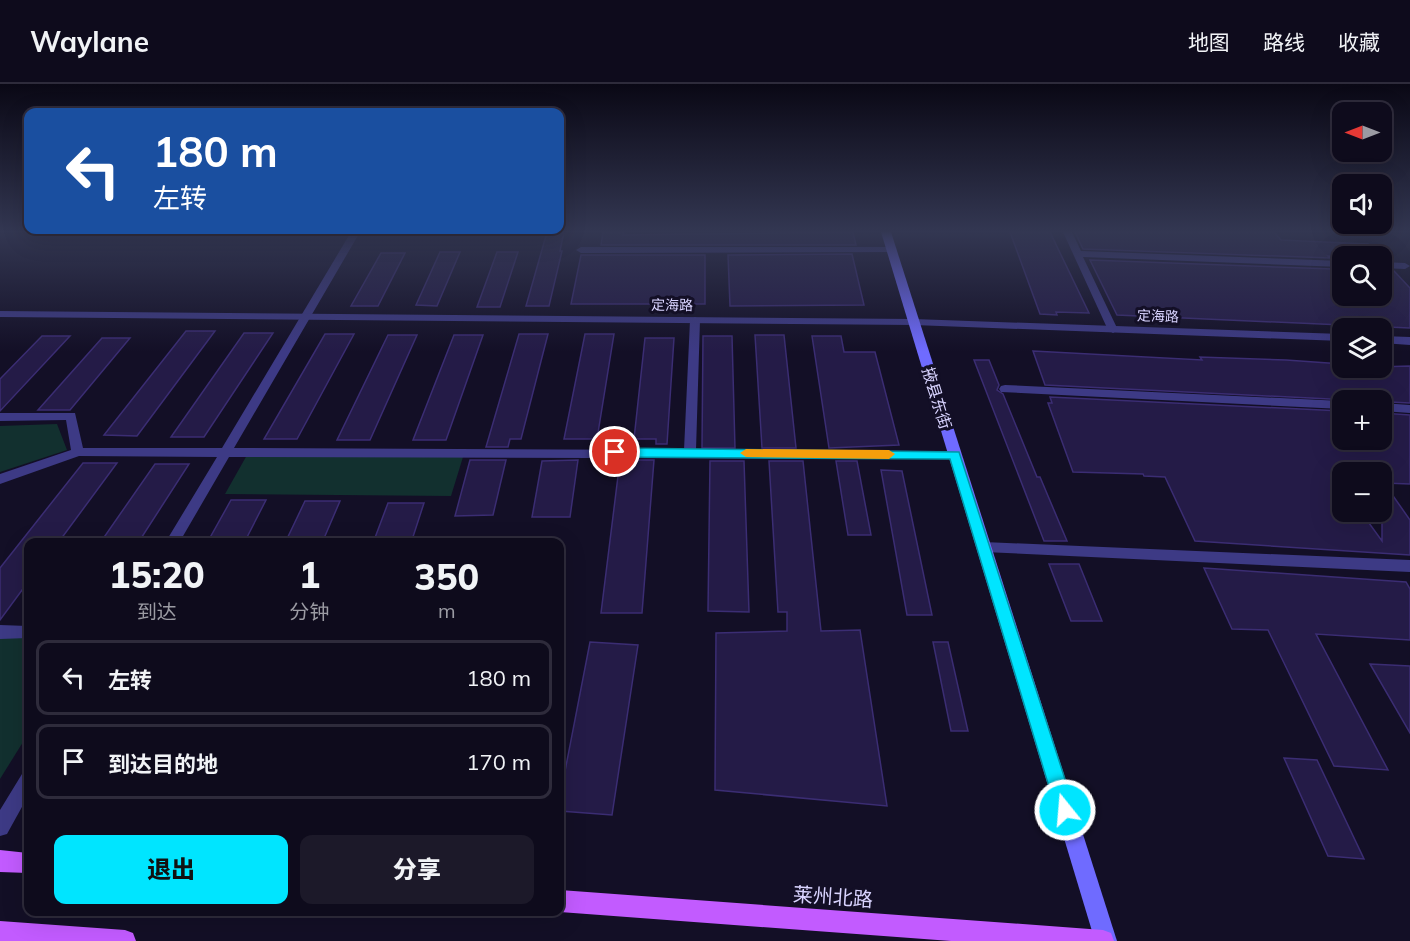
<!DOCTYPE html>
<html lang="zh">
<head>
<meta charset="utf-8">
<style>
	body { margin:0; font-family:Mulish,"Noto Sans SC",sans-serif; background:#1c1929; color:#f1f3f6; height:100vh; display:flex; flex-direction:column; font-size:22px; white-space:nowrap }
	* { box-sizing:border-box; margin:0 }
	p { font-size:20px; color:#9b9ba3 }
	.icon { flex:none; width:33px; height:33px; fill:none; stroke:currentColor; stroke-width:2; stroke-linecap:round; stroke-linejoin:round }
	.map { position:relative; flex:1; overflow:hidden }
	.drawer { position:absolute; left:24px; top:454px; width:540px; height:378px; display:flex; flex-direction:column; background:#0e0b1c; border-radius:12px; box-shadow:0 6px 24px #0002,0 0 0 2px #2e2b3b }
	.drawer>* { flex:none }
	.banner { position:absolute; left:24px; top:24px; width:540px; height:126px; border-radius:12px; box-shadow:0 6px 24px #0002,0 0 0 2px #2e2b3b; background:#1a4fa0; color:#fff; overflow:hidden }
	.needle { width:39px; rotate:270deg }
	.fabs { position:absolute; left:1332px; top:18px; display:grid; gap:12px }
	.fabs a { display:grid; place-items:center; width:60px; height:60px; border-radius:12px; background:#0e0b1c; box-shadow:0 6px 24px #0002,0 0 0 2px #2e2b3b; font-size:30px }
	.pin { position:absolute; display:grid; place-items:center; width:51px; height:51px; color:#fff; margin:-26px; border:3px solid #fff; border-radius:50%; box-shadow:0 2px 6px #0007 }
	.me { position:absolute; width:66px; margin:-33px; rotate:343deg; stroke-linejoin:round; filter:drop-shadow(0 0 4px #0008) }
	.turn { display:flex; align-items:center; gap:21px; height:126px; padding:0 30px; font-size:27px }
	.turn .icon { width:78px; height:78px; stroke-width:2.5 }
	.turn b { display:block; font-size:42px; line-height:51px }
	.eta { display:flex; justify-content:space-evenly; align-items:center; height:102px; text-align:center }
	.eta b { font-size:36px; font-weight:800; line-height:42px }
	.button { display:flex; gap:12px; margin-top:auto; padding:12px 30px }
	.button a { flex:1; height:69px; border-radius:12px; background:#00e5ff; color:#111; font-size:24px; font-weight:800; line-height:69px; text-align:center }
	.button a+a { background:#1c1929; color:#f1f3f6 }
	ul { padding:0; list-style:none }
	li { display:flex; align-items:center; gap:18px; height:75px; margin:0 12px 9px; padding:0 18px; border:3px solid #2e2b3b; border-radius:12px }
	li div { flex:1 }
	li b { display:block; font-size:22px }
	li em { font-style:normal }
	header { display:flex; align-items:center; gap:36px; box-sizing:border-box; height:84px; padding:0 30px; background:#0e0b1c; border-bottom:2px solid #2e2b3b }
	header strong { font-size:28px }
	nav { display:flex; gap:33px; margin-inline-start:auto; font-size:21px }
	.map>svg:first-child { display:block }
	.green { fill:#12302f }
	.building { fill:#241b47; stroke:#3b2d73; stroke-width:1.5; fill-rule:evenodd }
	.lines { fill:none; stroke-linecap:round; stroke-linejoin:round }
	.minor { fill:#3d3a85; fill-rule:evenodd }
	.tertiary { fill:#3d3a85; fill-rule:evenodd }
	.secondary { fill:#6f6bff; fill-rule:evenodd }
	.primary { fill:#c25bff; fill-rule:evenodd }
	.route { fill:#00e5ff; stroke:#0095a6; stroke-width:1.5 }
	.slow { fill:#f59e0b }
	.labels { text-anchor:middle; stroke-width:6; stroke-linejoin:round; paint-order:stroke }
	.far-street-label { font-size:14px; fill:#d9d4ff; stroke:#130f26 }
	.street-label { font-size:16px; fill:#d9d4ff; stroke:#130f26 }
	.near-street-label { font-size:20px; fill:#d9d4ff; stroke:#130f26 }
</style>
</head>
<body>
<header>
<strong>Waylane</strong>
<nav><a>地图</a><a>路线</a><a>收藏</a></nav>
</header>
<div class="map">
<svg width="1410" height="857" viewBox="0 0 1410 857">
	<rect width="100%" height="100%" fill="#130f26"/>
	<path class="green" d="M57,340L67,366L0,388V342Z
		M247,371L463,373L451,412L225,410Z
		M28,551V650L0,695V552Z"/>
	<path class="building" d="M547,148H564L560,167H562L549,222H526Z
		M603,148H624L623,151L853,148L856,161H601Z
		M1010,148H1050L1089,229L1056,228L1057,231L1040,230Z
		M1075,148H1274L1281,156L1368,160L1381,172H1328L1330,174L1083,165Z
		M440,168H460L437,222L416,221Z
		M497,168H518L500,223H477Z
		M381,169H405L378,222H351Z
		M852,170L864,221L730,222L728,171Z
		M581,171H705V220H571Z
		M1090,176L1333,185L1342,196V212H1382V186L1394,187L1410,204V244L1117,231Z
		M186,247H215L137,352L104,351Z
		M244,249H273L204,353H171Z
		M325,250H354L297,355H264Z
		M519,250H548L521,355H510L508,363H486Z
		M585,250H614L597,355H564Z
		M388,251H417L370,356H337Z
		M454,251H483L446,356H413Z
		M755,251H784L796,364H762Z
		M42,252H70L0,327V295Z
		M703,252H732L735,364H702Z
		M812,252H841L844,268H875L899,361L829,364Z
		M102,254H130L70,326H38Z
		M645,254H674L667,360H656V355H634Z
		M1033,267L1202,276L1200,273L1286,276L1342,280V284L1410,282V319L1045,301Z
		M974,276H989L999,301L997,306L1003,310L1037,393H1040L1067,457H1044Z
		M1050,313L1342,327V356H1382V329L1410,331V400L1384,399L1410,436V471L1195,457L1165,393L1144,392L1143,390L1073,388L1048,319H1052ZM1342,388H1382V457L1361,428H1342Z
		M470,376H506L493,431L455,432Z
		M578,376L570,433H532L542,377Z
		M620,376H654L642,529H601Z
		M710,377H744L749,528L708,527Z
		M769,377H803L821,547L860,546L887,722L715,706L716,549L787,547V528H778Z
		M836,377H857L871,451H848Z
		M83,379H117L58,459H28V498L0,536V484Z
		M155,380H189L138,459H100Z
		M881,386L902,387L932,531H907Z
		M231,416H266L244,459H207Z
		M305,417H340L322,459H285Z
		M388,419H424L411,459H373Z
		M1049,480H1079L1102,537H1071Z
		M1204,484L1406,498L1410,505V556L1316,550L1388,686L1334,682L1268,546L1232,545Z
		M590,558L638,561L612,731L560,727V713Z
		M933,558H948L968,647H951Z
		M1370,580L1410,582V649Z
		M1284,674L1317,676L1364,775L1328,772Z"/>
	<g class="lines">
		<path class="minor" d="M351,148H360L234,364L684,366L690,236L695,233L700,236L696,366L955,367L961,371L955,375L229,373L179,459H165L217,373L79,372L0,400V390L71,366L66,336L0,337V329H75L83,364H222Z
			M1063,148H1072L1081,167L1342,177V183L1083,173L1118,246L1113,249L1108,246Z
			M891,163L896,166L894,168L581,169L576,166L581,163Z
			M1382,178L1405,179L1410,182L1405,185L1382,184Z
			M1005,301L1342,317V325L1001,308L999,305L1001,302Z
			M1382,319L1410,321V329L1382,327Z
			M984,458L1410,476V488L984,468L979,467L977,463L979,459Z
			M0,541L28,542V554L0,555Z
			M28,687V712L7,750L0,752V726L22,690Z"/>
		<path class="tertiary" d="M0,227L914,235L1342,250V257L914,241L0,233Z
			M1382,252L1410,253V261L1382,259Z"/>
		<path class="secondary" d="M881,148H891L1117,857H1095Z"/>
		<path class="primary" d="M0,766L28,769V789L0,788Z
			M560,806L1103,846L1111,849L1114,857H951L560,828Z
			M0,837L125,846L133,849L136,857H0Z"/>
	</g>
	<linearGradient id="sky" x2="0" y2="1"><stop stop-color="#0a0815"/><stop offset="0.55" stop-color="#333752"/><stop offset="1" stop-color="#333752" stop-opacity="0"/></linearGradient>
	<rect width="1410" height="268" fill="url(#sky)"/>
	<path class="route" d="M615,364L959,368L1075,726L1072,732L1065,735L1059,732L1056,726L950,375L615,373L608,368Z"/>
	<path class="slow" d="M746,365L889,366L895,370L889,375L746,373L740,369Z"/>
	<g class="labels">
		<g class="far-street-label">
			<text transform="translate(672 221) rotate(1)" y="5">定海路</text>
			<text transform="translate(1158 232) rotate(2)" y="5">定海路</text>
		</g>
		<g class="street-label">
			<text transform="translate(937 314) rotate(73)" y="6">掖县东街</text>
		</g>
		<g class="near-street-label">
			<text transform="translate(833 813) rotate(4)" y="7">莱州北路</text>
		</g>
	</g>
</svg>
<div class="fabs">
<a><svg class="needle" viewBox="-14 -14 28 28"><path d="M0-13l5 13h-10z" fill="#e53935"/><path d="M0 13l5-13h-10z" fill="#9b9ba3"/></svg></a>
<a><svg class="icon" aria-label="sound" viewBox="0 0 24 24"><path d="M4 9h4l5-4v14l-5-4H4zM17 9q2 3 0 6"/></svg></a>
<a><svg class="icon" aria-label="search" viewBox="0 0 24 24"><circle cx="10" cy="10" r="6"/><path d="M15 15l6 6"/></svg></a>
<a><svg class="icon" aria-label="layers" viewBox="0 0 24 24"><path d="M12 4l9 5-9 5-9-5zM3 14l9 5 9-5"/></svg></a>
<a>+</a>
<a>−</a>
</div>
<div class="pin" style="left:615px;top:368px;background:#d93025"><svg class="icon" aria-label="arrive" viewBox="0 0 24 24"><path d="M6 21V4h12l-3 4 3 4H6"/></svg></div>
<svg class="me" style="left:1065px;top:726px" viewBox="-20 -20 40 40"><circle r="17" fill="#00e5ff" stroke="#fff" stroke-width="3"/><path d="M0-11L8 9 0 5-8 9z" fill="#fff"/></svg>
<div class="banner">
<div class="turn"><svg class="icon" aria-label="left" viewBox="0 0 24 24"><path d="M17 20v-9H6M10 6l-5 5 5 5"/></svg><div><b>180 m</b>左转</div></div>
</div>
<section class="drawer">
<div class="eta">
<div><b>15:20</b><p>到达</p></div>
<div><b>1</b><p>分钟</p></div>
<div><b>350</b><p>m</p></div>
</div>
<ul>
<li><svg class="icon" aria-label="left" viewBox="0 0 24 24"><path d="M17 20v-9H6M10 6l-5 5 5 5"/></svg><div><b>左转</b></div><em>180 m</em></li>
<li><svg class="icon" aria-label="arrive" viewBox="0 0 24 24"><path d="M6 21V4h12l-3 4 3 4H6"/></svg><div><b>到达目的地</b></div><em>170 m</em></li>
</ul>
<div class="button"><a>退出</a><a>分享</a></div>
</section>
</div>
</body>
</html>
